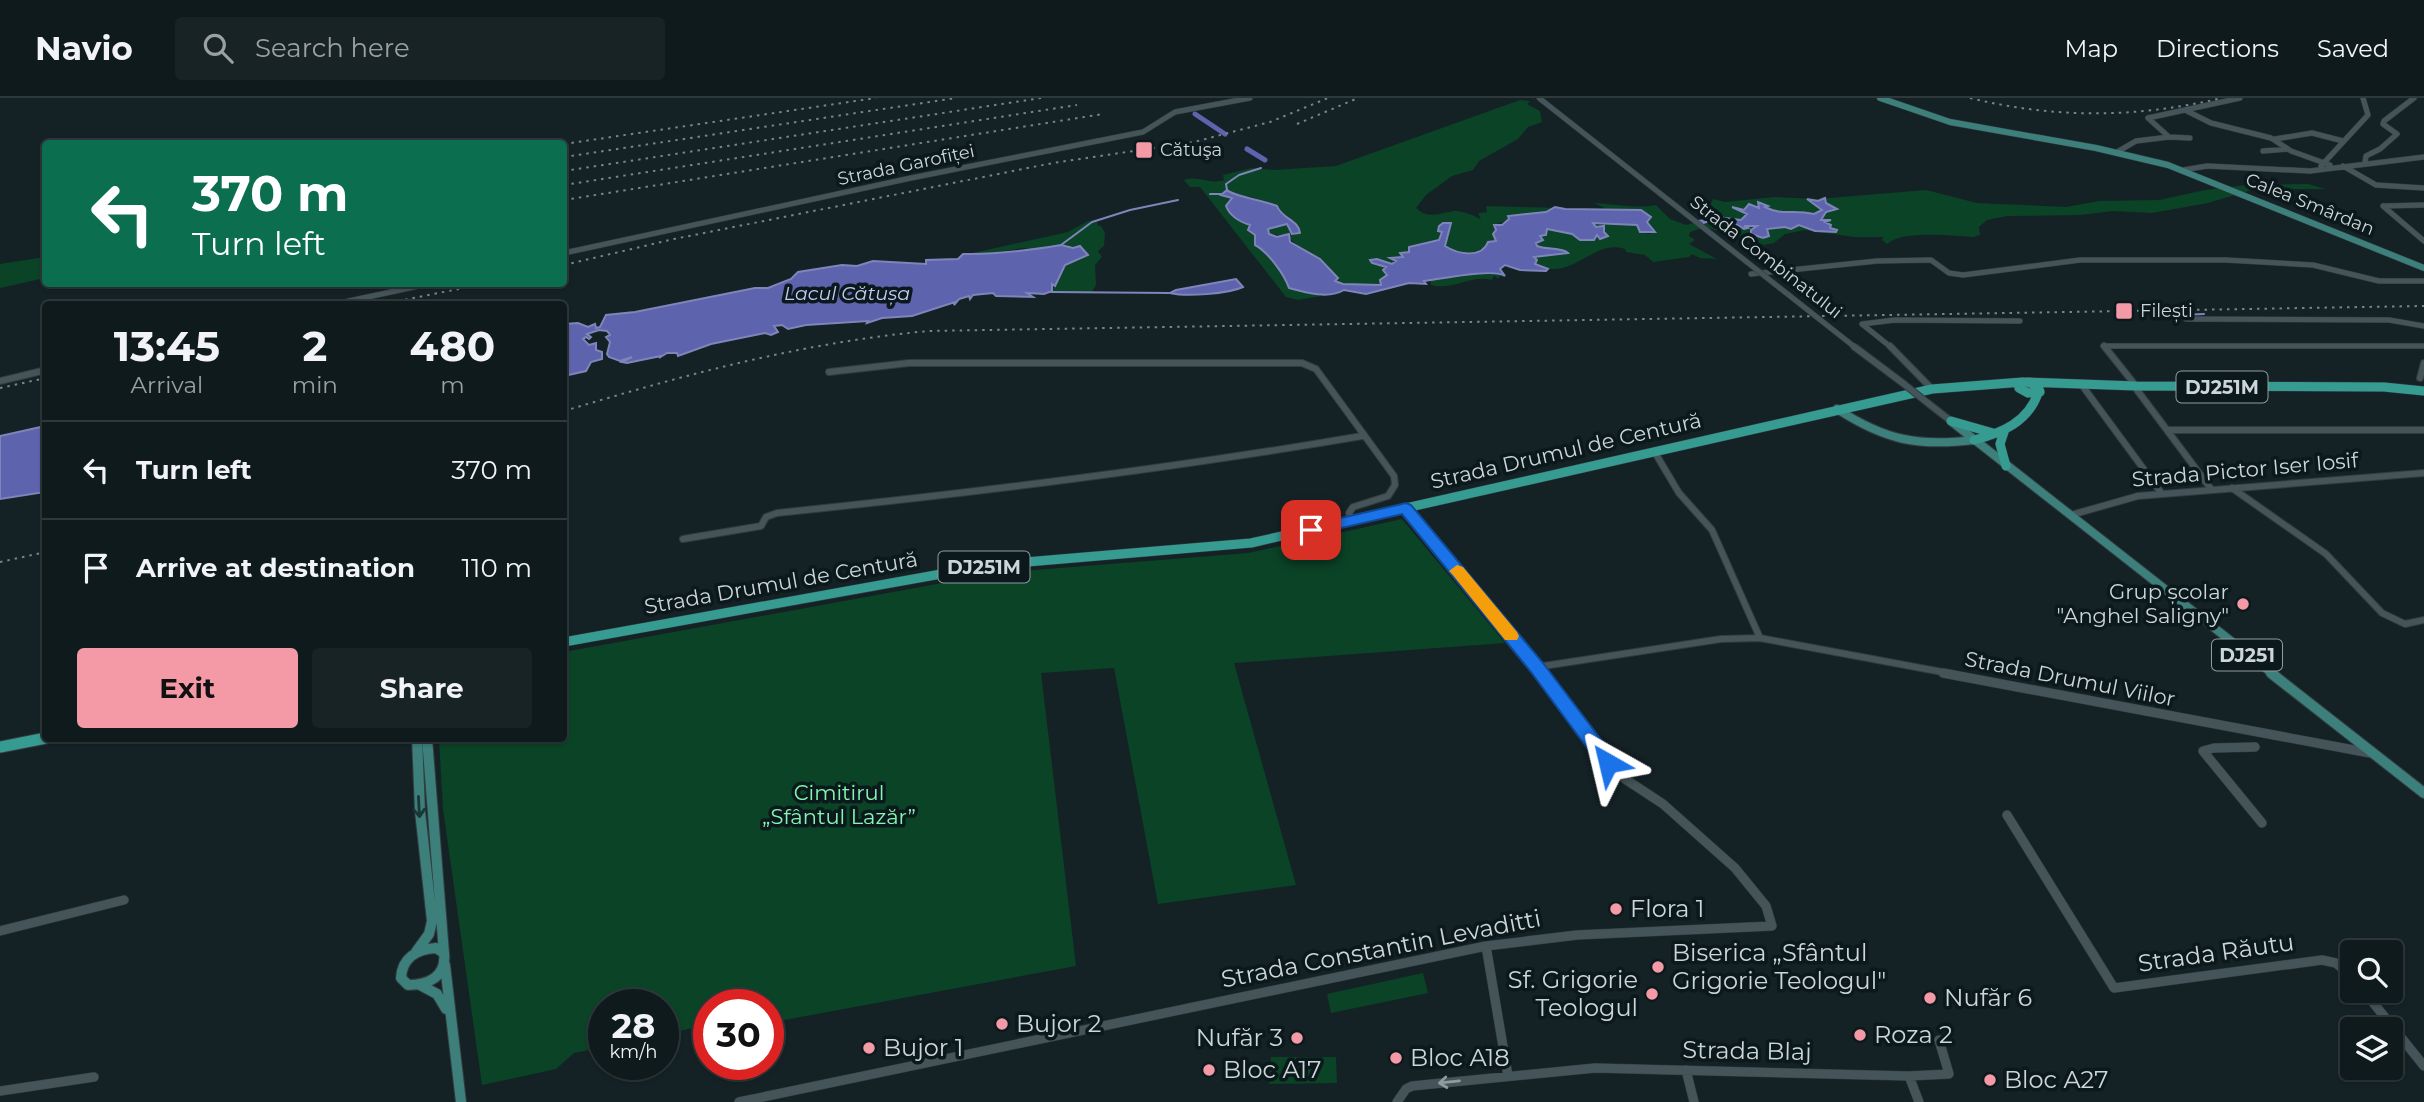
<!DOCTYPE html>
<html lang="en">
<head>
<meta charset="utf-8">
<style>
	body { margin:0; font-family:Montserrat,sans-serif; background:#182325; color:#f1f3f6; height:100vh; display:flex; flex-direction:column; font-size:26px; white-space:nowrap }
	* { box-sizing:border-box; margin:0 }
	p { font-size:23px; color:#9ba1a3 }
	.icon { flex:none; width:38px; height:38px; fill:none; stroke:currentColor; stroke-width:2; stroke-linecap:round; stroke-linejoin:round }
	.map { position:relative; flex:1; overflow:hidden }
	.panel { position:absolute; left:42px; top:203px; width:525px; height:441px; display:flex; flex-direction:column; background:#0f1a1c; border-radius:7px; box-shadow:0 2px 5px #0004,0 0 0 2px #2f383b }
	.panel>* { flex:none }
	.banner { position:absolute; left:42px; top:42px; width:525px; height:147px; border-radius:7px; box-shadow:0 2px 5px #0004,0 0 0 2px #2f383b; background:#0b6e4f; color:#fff; overflow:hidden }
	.controls { position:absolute; left:2340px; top:842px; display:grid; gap:14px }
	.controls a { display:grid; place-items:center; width:63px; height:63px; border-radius:7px; background:#0f1a1c; box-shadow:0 2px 5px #0004,0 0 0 2px #2f383b; font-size:35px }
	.speed { position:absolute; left:588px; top:891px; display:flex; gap:14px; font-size:35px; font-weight:700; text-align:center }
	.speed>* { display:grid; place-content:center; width:91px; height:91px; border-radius:50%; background:#0f1a1c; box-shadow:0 2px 5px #0004,0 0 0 2px #2f383b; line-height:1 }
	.speed small { font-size:18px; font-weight:400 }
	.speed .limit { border:10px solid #d22; background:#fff; color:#111 }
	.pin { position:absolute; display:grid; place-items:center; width:60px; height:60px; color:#fff; margin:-30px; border-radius:14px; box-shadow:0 4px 10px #0006 }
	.me { position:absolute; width:77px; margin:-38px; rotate:323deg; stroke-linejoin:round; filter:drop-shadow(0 0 5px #0008) }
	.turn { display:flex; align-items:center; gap:24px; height:147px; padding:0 35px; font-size:32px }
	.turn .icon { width:91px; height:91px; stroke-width:2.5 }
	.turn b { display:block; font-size:49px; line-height:60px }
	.eta { display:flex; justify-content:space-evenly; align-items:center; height:119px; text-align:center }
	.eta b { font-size:42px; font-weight:700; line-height:49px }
	.button { display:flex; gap:14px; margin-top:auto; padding:14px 35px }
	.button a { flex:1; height:80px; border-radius:7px; background:#f49aa6; color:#111; font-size:28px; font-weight:700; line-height:80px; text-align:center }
	.button a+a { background:#182325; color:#f1f3f6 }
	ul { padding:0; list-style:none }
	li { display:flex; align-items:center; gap:21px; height:98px; padding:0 35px; border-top:2px solid #2f383b }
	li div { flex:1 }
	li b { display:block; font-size:26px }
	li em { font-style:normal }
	header { display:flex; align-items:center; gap:42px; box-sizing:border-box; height:98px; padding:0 35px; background:#0f1a1c; border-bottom:2px solid #2f383b }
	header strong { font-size:33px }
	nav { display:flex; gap:38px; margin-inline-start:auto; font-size:24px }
	.search { width:490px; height:63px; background:#182325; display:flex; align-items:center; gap:18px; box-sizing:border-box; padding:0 24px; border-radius:7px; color:#9ba1a3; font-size:26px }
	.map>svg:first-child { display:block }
	.green { fill:#0b4326 }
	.water { fill:#5e63ad; stroke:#7f85ba; stroke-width:2 }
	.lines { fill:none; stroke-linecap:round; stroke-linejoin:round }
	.stream { stroke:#7f85ba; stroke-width:2 }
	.canal { stroke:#5e63ad; stroke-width:5 }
	.minor-far2-casing { stroke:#323b3f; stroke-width:6 }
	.minor-far1-casing { stroke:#323b3f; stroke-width:8 }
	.minor-casing { stroke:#323b3f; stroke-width:10 }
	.major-far2-casing { stroke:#323b3f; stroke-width:7 }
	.major-far1-casing { stroke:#323b3f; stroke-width:10 }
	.major-casing { stroke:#323b3f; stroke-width:12 }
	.highway-far1-casing { stroke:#323b3f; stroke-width:10 }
	.highway-casing { stroke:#323b3f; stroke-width:13 }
	.minor-far2 { stroke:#455459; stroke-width:5 }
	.minor-far1 { stroke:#455459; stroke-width:6 }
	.minor { stroke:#455459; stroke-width:9 }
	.major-far2 { stroke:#3c7f7b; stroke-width:6 }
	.major-far1 { stroke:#3c7f7b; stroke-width:8 }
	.major { stroke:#3c7f7b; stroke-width:10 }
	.highway-far1 { stroke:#369c92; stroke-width:9 }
	.highway { stroke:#369c92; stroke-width:11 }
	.rail { stroke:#788486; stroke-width:2; stroke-dasharray:2.5 5; stroke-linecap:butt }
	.minor-bridge-far1-casing { stroke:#323b3f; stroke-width:6; stroke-linecap:butt }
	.minor-bridge-casing { stroke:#323b3f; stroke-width:8; stroke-linecap:butt }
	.minor-bridge-far1 { stroke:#455459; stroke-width:5 }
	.minor-bridge { stroke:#455459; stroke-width:6 }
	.oneway { stroke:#1a3738 }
	.oneway2 { stroke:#8f9b9e }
	.route { fill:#1a73e8; stroke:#114b97; stroke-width:2 }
	.slow { fill:#f59e0b }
	.poi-dot { fill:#f49aa6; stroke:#0b181c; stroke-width:2.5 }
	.labels { text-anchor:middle; stroke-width:7; stroke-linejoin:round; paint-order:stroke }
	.far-poi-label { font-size:18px; fill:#ccd5d7; stroke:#0b181c; text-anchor:start }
	.far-street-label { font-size:18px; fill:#ccd5d7; stroke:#0b181c }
	.far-water-label { font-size:19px; font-style:italic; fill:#c5cbf5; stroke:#0b181c }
	.shield { fill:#0b181c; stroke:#929c9f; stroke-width:2 }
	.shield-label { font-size:19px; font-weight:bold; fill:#ccd5d7 }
	.street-label { font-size:21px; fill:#ccd5d7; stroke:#0b181c }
	.poi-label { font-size:21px; fill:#ccd5d7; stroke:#0b181c; text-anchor:end }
	.park-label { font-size:21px; fill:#83f7b0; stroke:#0b181c }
	.near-poi-label { font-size:24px; fill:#ccd5d7; stroke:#0b181c; text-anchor:start }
	.near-street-label { font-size:24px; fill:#ccd5d7; stroke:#0b181c }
</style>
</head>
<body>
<header>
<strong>Navio</strong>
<div class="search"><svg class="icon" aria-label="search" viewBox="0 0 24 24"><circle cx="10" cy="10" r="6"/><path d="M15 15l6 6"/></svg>Search here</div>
<nav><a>Map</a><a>Directions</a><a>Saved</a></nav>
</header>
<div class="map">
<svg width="2424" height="1004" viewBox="0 0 2424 1004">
	<rect width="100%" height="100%" fill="#142226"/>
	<path class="green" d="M1520,2L1530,3L1527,6L1540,13L1542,24L1528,29L1518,41L1479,63L1473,72L1452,78L1426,97L1416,110C1429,122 1440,115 1454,113C1461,112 1475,118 1481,121L1478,115L1487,114L1486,108L1557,110L1546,114L1508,118L1511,121L1494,127L1497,132L1493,137L1497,143C1473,154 1474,161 1446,149L1447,133L1450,125L1439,128L1442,133L1439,142L1409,149L1410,154L1401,155L1404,159L1396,161L1392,166L1381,162L1372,165L1386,170L1388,176L1380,182L1382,187L1345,186L1335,183L1338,180L1320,161L1299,150L1288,138L1269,136L1268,131L1287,126L1292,136L1299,134C1296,120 1282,119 1277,108L1252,99L1228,95L1226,98L1232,102L1226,108C1230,118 1240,124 1250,127L1255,137V147C1267,154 1284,176 1289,190L1321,198L1298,202L1286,199L1200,89H1190L1184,82C1199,77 1210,87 1224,82L1223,77L1252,70L1274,72L1336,68Z
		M2308,86L2326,91H2255L2208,105L2152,115L2113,113L2080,117L2007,118L1987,122L1979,129L1980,137L1973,139C1951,138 1903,132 1887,146L1882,142L1883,139H1854L1805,132L1785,136L1774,145L1764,147L1705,129L1690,134L1689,138L1695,142L1689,146L1717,161L1700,160L1692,156L1689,159L1653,164L1645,157L1626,154L1625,151C1593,140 1571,186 1535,166L1533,159L1562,156L1564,152H1547L1537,149L1538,139L1547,131L1572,136L1583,143L1608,137L1592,125L1639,127L1640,134L1649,136L1655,133L1647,124L1646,115L1644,113L1609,112L1594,105C1614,106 1637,111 1656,107L1670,121L1686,127L1710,120L1701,111L1712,104L1713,101L1725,104L1775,99L1817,101L1926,92L1977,105L2066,109L2099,103L2159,102L2205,92L2247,87Z
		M1088,123L1098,124L1097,127L1101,128L1105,135L1104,148L1098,153L1102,159L1095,167L1096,187L1091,195H1048L1054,190L1052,185L1055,187L1065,167L1088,157L1084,150L1061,147L1038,153L1023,150L981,157L973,155L1068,134Z
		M45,159V180L0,190V166Z
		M1495,173L1506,179L1500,178L1498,181L1494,177L1492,182C1471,176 1453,193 1431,187L1430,182Z
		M1402,421L1505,545L1234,565L1296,787L1158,806L1114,570L1041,575L1076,868L768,925V906H709V927L663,936V906H604V949L574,955L556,971L482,987L443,711L439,641L564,640V554L997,475L1248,455Z
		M1423,875L1428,895L1331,915L1327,896Z
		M1271,959H1336L1337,985L1269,986Z"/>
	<path class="water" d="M1227,92C1232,98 1266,103 1277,108C1282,121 1299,122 1300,135L1292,136L1287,126L1268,131L1269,136L1277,139L1289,136L1290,144L1320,161L1338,180L1335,183L1343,186L1381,187L1380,182L1387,177L1383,172L1386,169L1372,165L1370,162L1377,161L1392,166L1396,163L1390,160L1403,159L1400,155L1409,154V149L1439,142L1442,134L1438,133L1439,128L1443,125H1451L1445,148C1459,157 1482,160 1488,144L1496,143L1493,136L1496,132L1494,127H1502L1509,121L1508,118L1546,114L1555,109L1565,111L1641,112L1651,119L1647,124L1655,134H1640L1637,127L1593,125L1596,129L1604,128V134L1608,138L1600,141L1597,137L1594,142H1580L1572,136L1547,131L1546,137L1540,138L1543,142L1536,145L1537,148C1546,152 1562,149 1568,155L1534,159L1537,162L1535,166L1548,171L1546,173L1520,172L1505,167L1500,171L1505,178C1494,170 1440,181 1424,183L1426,186L1409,185L1366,196L1344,192C1329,201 1307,195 1289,190C1284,176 1268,154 1255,147V137L1248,132L1250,127C1240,124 1230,118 1226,108L1232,100L1221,97Z
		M1825,100L1826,105L1837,111L1826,114L1821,122H1831L1825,124L1831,127L1830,130L1837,132L1836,134L1815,133L1799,127L1791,131L1785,129L1767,131L1769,138L1763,140L1751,136V132L1757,128H1744L1748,130L1744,131C1735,123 1710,120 1699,127L1697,123L1716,121V119L1741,122L1747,116L1732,109L1744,112L1749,106L1759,110L1758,104L1768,108L1765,109C1782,118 1793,111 1814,116L1822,112L1807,101L1818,103Z
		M1061,147L1073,150L1080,148L1088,157L1065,167L1055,188L1052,186V193L1044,196L1027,195L1033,199L996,198L993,195L973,197L970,201L969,198L959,201L954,207L955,204L912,218L882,220L867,225L868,223L806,227L788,231L782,227L774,228L778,234L771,237L765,235L711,246L678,258L677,255H667L659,260L661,258L627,265L622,264L632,259L620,263L609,259L607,256L610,244L606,239L610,237L607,233L599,232L587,236L591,239L589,241L586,239L583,241L589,247L596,245V252L602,254V261L591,264L586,273L564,278L565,226L578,225L588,229L595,226L596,230L600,229L606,217L635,214L755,190H768L791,181L798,174L842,167L857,168L873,163L926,166V162L958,161L963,156C994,157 1031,152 1061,147Z
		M1236,181L1243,189C1228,196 1186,199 1170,195L1176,192Z
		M45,328V394L0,401V338Z"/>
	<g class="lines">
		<path class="stream" d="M1227,92L1226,86L1239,77L1261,70
			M1210,96H1221
			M1061,147L1092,124L1130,112L1178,102
			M1051,194L1170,195
			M2182,217L2204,216"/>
		<path class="canal" d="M1195,16L1225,36
			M1247,51L1265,62"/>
		<g class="minor-far2-casing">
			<path id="minor-far2" d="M2187,13L2211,25L2271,40L2291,53L2330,67
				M2148,20L2240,0
				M2169,39L2190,40
				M2275,41L2312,35L2343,43
				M2263,53L2288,51
				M2117,54L2136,43L2169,39L2148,20
				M2365,64L2366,58L2380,51L2397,36L2383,26L2384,23L2414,0
				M2321,68L2368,17L2363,0
				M2343,68L2376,87L2424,90
				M2183,72L2207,68L2310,73L2424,59
				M2383,108L2424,143
				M2384,108L2424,107
				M564,155L911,80L1143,34L1175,14L1250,0
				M1751,176L1877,163L1931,162L1949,175L1963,177L2080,162H2226L2313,167L2379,183H2424
				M335,206L428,186
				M2186,221L2389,222L2424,228
				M1892,250L1862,226L1895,222L2020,223
				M2105,250L2104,248H2424"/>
		</g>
		<g class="minor-far1-casing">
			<path id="minor-far1" d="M1890,248L1932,291
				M2104,248L2136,288
				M1856,250L1904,286
				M829,274L909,265H1302L1316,271L1394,378L1395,387L1388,398L1353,409L1349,415L1351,423
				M2420,280L2424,265
				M0,283L46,272
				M2084,290L2162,396
				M2137,292L2211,391
				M1929,306L1951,323
				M2167,332H2424
				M1654,353L1679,395L1712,432L1760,540
				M2232,390L2326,456L2382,515L2405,526L2424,522
				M1406,410L1542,576
				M2071,417L2138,398L2424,375
				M683,441L761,428L766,419L777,415C973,395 1168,371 1362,338
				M1537,569L1721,541L1760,540L1953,576"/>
		</g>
		<g class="minor-casing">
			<path id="minor" d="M1943,575L2370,655
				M2255,649L2214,650L2203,653L2262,725
				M2007,717L2114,890L2322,862L2336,865L2352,879
				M0,833L124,802
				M1486,848L1508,978
				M2363,892L2424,968
				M1686,972L1694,1004
				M1909,978L1919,1004
				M0,993L94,979
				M739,1004L1486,848L1577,837L1772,828L1766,808L1735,770L1663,706L1625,681L1608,665L1541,575
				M1397,1004L1406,991L1412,988L1595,970L1909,978L1949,976L1939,942"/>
		</g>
		<g class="major-far2-casing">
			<path id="major-far2" d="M1880,0L1950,24L2096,50L2168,67L2424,170"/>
		</g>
		<g class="major-far1-casing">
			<path id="major-far1" d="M1837,311C1885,342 1918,349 1974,342
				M1952,324L2273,576"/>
		</g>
		<g class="major-casing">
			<path id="major" d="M2271,575L2424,695
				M427,640L444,855
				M436,850L444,855C447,878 429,887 408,887L401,880C402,860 417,851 436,850Z
				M416,854L429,836L432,823L420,713L417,640
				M445,867L461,1004
				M420,887L437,896L446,911"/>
		</g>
		<g class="highway-far1-casing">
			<path id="highway-far1" d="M2027,284L2136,288L2384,289L2424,293
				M2027,284L2038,288L2040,294L2028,295L2019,290L2021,285Z
				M1951,323L1993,335
				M2004,334L2000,346L2006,368
				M1974,342C2002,335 2028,324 2038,295
				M564,544L991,467L1251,445L1932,291L2023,284"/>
		</g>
		<g class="highway-casing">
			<path id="highway" d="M0,649L46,640"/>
		</g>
		<use href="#minor-far2" class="minor-far2"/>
		<use href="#minor-far1" class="minor-far1"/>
		<use href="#minor" class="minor"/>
		<use href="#major-far2" class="major-far2"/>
		<use href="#major-far1" class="major-far1"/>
		<use href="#major" class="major"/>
		<use href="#highway-far1" class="highway-far1"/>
		<use href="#highway" class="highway"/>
		<path class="rail" d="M1970,0C2056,21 2136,20 2222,0
			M1297,26L1358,0
			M564,46L876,0
			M564,59L956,0
			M564,73L1041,0
			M564,87L1077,7
			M564,102L1103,16
			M564,167L674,141L1053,65L1194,44L1270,24L1328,0
			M383,206L484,186
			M0,290L46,280
			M564,313C684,277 804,244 929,233L2424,208
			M0,464L46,454"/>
		<g class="minor-bridge-far1-casing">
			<path id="minor-bridge-far1" d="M1539,0L1856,250"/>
		</g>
		<g class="minor-bridge-casing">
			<path id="minor-bridge" d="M1853,248L1856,250
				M1904,286L1929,306"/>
		</g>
		<use href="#minor-bridge-far1" class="minor-bridge-far1"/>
		<use href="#minor-bridge" class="minor-bridge"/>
	</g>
	<defs><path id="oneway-shaft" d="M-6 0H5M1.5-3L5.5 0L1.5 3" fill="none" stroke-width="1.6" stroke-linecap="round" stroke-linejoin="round" transform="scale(1.75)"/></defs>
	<use class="oneway" href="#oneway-shaft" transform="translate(419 709) rotate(87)"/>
	<use class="oneway2" href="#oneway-shaft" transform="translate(1449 984) rotate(174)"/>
	<path class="route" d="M1406,405L1411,407L1543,565L1615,660L1617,665L1615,670H1602L1531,574L1402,416L1311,437L1304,432L1311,427Z"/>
	<path class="slow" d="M1457,467L1463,469L1517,534L1519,538L1517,542H1505L1452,476L1449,473Z"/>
	<g class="poi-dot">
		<rect x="1135" y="43" width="18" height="18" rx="3.5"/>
		<rect x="2115" y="204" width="18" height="18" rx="3.5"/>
		<circle cx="2243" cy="506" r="7"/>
		<circle cx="1616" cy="811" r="7"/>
		<circle cx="1658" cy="869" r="7"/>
		<circle cx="1652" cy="896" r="7"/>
		<circle cx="1930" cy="900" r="7"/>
		<circle cx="1002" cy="926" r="7"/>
		<circle cx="1860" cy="937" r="7"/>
		<circle cx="1297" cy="940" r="7"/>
		<circle cx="869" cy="950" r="7"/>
		<circle cx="1396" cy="960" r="7"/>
		<circle cx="1209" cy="972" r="7"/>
		<circle cx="1990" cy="982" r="7"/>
	</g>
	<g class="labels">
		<g class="far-poi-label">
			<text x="1160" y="58">Cătuşa</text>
			<text x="2140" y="219">Filești</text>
		</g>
		<g class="far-street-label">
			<text transform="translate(906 67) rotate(-12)" y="6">Strada Garofiței</text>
			<text transform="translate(2310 106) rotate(22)" y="6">Calea Smârdan</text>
			<text transform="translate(1766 159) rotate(38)" y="6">Strada Combinatului</text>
		</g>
		<g class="far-water-label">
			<text x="847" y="202">Lacul Cătușa</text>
		</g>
		<g class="shield">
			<rect x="2176.5" y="273.5" width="91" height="31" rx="5"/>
			<rect x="938.5" y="453.5" width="91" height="31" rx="5"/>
			<rect x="2212" y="541.5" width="70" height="31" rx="5"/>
		</g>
		<g class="shield-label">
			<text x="2222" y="296">DJ251M</text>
			<text x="984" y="476">DJ251M</text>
			<text x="2247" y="564">DJ251</text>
		</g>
		<g class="street-label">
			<text transform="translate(1566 353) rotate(-13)" y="7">Strada Drumul de Centură</text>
			<text transform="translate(2245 372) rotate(-5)" y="7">Strada Pictor Iser Iosif</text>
			<text transform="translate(781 485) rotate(-10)" y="7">Strada Drumul de Centură</text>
			<text transform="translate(2070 581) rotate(11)" y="7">Strada Drumul Viilor</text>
		</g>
		<g class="poi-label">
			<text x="2229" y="501">Grup școlar<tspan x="2229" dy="24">"Anghel Saligny"</tspan></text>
		</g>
		<g class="park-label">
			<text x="839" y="702">Cimitirul<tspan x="839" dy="24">„Sfântul Lazăr”</tspan></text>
		</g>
		<g class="near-poi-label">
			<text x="1630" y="819">Flora 1</text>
			<text x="1672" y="863">Biserica „Sfântul<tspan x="1672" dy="28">Grigorie Teologul"</tspan></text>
			<text x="1638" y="890" text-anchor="end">Sf. Grigorie<tspan x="1638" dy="28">Teologul</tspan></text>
			<text x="1944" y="908">Nufăr 6</text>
			<text x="1016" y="934">Bujor 2</text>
			<text x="1874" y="945">Roza 2</text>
			<text x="1283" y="948" text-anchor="end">Nufăr 3</text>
			<text x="883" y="958">Bujor 1</text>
			<text x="1410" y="968">Bloc A18</text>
			<text x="1223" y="980">Bloc A17</text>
			<text x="2004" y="990">Bloc A27</text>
		</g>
		<g class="near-street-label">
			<text transform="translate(1381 851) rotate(-11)" y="8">Strada Constantin Levaditti</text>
			<text transform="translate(2216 855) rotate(-8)" y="8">Strada Răutu</text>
			<text transform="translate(1747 953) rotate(1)" y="8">Strada Blaj</text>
		</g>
	</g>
</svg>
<div class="controls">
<a><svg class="icon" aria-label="search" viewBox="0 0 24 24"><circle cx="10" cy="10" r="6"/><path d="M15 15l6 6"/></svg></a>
<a><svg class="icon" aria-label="layers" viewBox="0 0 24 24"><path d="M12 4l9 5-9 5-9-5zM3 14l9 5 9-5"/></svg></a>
</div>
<div class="speed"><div>28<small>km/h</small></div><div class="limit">30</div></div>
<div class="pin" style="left:1311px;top:432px;background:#d93025"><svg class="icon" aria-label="arrive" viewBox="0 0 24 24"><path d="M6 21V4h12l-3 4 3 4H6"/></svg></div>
<svg class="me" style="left:1608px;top:665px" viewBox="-20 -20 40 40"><path d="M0-17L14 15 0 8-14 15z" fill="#1a73e8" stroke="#fff" stroke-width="4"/></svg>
<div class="banner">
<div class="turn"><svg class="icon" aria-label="left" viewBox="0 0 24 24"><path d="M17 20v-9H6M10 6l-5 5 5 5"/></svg><div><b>370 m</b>Turn left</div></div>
</div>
<section class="panel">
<div class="eta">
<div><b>13:45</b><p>Arrival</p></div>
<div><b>2</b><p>min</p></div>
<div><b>480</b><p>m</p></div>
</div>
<ul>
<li><svg class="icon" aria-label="left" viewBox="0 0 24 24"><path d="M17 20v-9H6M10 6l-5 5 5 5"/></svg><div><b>Turn left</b></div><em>370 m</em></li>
<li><svg class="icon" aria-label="arrive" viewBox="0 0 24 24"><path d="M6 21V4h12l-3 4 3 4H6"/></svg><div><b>Arrive at destination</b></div><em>110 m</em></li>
</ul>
<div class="button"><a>Exit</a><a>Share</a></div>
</section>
</div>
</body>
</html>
